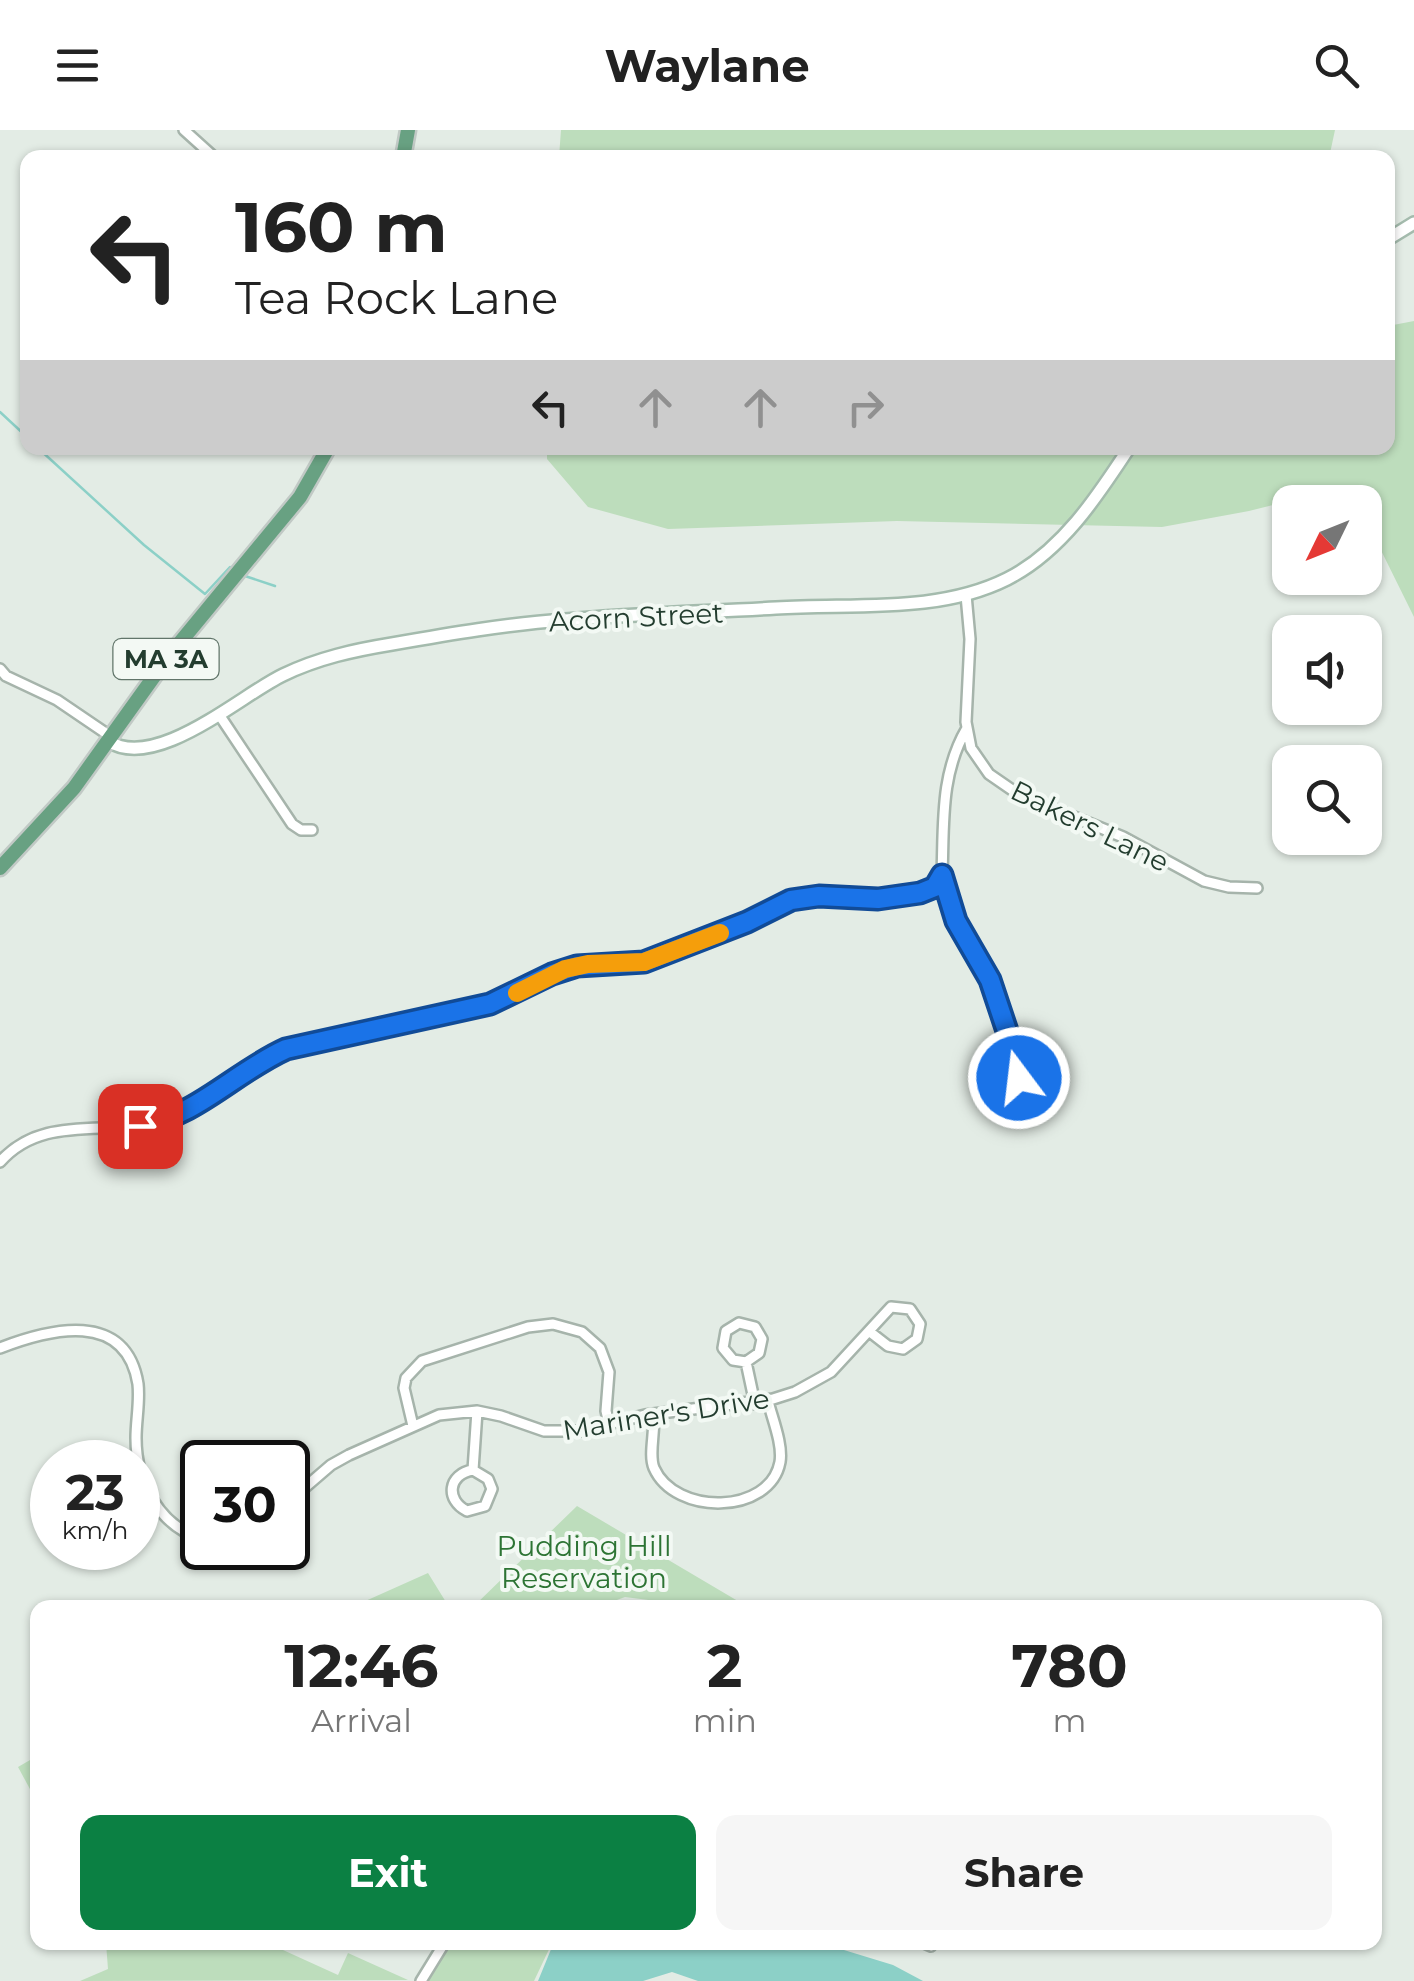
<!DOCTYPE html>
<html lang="en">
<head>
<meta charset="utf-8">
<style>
	body { margin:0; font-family:Montserrat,sans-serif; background:#f6f6f6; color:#222; height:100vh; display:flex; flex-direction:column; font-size:38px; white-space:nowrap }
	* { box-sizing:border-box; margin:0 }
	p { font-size:32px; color:#767676 }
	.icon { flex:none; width:55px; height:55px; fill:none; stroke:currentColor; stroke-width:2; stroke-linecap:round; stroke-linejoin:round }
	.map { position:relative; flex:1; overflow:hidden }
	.sheet { position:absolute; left:30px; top:1470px; width:1352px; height:350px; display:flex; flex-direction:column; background:#fff; border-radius:20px; box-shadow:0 2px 8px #0004 }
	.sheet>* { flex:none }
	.guide { position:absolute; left:20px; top:20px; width:1375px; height:305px; border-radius:20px; box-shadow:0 2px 8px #0004; background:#fff; color:#222; overflow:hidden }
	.needle { width:65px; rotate:227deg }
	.buttons { position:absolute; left:1272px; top:355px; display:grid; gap:20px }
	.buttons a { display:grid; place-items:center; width:110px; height:110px; border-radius:20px; background:#fff; box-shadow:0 2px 8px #0004; font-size:50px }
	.speed { position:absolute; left:30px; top:1310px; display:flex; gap:20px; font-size:50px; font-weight:700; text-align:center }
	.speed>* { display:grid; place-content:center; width:130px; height:130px; border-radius:50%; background:#fff; box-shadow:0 2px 8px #0004; line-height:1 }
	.speed small { font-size:25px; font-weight:400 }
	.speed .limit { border:5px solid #111; border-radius:15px; background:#fff; color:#111 }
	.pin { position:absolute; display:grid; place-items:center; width:85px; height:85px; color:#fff; margin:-42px; border-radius:20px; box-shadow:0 5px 15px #0006 }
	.me { position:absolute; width:110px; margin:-55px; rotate:345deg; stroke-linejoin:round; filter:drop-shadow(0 0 8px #0008) }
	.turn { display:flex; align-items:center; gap:35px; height:210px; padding:0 50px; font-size:45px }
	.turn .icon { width:130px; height:130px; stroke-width:2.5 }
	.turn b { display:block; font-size:70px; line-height:85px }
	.lanes { display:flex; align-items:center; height:95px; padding:0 50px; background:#0003; justify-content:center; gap:50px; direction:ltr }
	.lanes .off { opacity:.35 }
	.eta { display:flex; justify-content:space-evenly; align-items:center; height:170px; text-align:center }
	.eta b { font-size:60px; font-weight:700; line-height:70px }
	.cta { display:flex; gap:20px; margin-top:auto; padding:20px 50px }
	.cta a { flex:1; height:115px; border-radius:20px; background:#0b8043; color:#fff; font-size:40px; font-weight:700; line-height:115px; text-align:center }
	.cta a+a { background:#f6f6f6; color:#222 }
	header { display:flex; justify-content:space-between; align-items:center; height:130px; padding:0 50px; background:#fff; font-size:45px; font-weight:700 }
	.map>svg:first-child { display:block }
	.green { fill:#bdddbc }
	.water { fill:#8cd0c7 }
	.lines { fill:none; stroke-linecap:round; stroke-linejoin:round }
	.stream { stroke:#8cd0c7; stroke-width:2.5 }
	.street-casing { stroke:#a6b4ab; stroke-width:14 }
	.secondary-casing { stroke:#a4bbad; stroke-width:16 }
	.primary-casing { stroke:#c1c9c5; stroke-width:19 }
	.street { stroke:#fff; stroke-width:9 }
	.secondary { stroke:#fff; stroke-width:11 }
	.primary { stroke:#68a182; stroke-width:14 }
	.route-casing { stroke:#114b97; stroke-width:25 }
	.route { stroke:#1a73e8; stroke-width:18 }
	.slow { stroke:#f59e0b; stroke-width:18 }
	.labels { text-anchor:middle; stroke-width:8; stroke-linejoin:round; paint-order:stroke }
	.shield { fill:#f3f9f4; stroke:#61756a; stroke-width:2.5 }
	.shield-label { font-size:25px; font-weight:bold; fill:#233d2f }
	.street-label { font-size:28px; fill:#233d2f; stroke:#f3f9f4 }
	.park-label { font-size:28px; fill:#2d7434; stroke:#f3f9f4 }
</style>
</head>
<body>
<header><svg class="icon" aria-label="menu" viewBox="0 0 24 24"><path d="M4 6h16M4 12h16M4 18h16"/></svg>Waylane<svg class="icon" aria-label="search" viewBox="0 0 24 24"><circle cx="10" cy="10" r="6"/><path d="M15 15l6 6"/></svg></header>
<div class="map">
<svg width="1414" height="1851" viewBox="0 0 1414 1851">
	<rect width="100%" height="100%" fill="#e3ece5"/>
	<path class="green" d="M561,0H1335L1329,28L559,27Z
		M1414,191V487L1365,388V372H1357L1348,356L1249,381L1162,397L897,391L668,399L588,377L547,329V318H1388V196Z
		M577,1376L748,1477H703L625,1467L598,1477H473Z
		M428,1443L449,1477H352Z
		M37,1626V1672L18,1637Z
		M106,1813H287L283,1820L338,1845L348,1823L408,1850L80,1851L108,1839Z
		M447,1813H552L534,1851H425Z"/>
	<path class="water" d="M554,1812L821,1813L893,1835L923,1851H698L672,1842L643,1851H538Z"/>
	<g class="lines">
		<path class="stream" d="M0,282L28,308
			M38,318L144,415L205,464L230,437
			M245,446L275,456"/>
		<g class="street-casing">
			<path id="street" d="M184,0L215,28
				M966,465L970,509L966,592L971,618L989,644L1018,664L1123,707L1204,751L1229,757L1257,758
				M0,539L6,546L57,570L110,606
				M220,586L292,694L301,700H312
				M942,745L957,791L990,850L1015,925L1019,949
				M0,1032C42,984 104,1006 160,992C202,981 242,938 286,919L490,874C517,866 539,847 566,839C589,832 611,837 634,834C657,830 685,818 707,809C734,798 778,771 805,767C843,763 919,784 942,745C944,693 940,644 967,598
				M0,1218C49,1199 126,1179 138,1254C140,1272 136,1290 136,1308C136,1352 159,1396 202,1409
				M746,1232L733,1230L723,1218L726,1201L739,1193L755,1197L762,1209L759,1223L746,1232L755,1274
				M653,1284C656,1301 648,1324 654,1338C675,1386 770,1385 780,1332C783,1314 772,1288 768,1271
				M413,1296L404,1258L406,1248L422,1231L528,1197L553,1194L582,1202L600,1218L609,1242L606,1281L609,1294
				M473,1340L488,1349L492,1359L485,1376L467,1381C445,1370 448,1344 473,1340L477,1281
				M288,1372L331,1335L349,1325L439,1285L477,1281L501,1286L544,1301H581L645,1285L773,1269L795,1262L831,1242L891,1177L910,1179L920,1194L917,1209L903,1219L888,1216L870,1202
				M922,1812L931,1816
				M421,1851L445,1812"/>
		</g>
		<g class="secondary-casing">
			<path id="secondary" d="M1388,109L1414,93
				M108,611C156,642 241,565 283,545C318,528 355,520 392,514C449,504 507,494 565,490C635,484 706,482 776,478C852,473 937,484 1007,449C1061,422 1097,367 1129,318"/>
		</g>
		<g class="primary-casing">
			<path id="primary" d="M403,28L408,0
				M0,738L74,658L168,527L300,367L328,318"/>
		</g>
		<use href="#street" class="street"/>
		<use href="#secondary" class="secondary"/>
		<use href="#primary" class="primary"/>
	</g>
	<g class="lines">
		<g class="route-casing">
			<path id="route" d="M140,996C197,986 235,942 286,919L490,874L552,844L577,836L644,832L747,792L791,770L819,766L878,769L920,763L935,757L942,745L956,791L990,850L1015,925L1019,948"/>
		</g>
		<use href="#route" class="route"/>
		<path class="slow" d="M517,863L565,839L588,834L644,832L720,803"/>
	</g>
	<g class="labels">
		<rect class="shield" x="113.5" y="509" width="105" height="40" rx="8"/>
		<g class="shield-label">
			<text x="166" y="538">MA 3A</text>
		</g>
		<g class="street-label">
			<text transform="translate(636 487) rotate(-3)" y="10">Acorn Street</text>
			<text transform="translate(1090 696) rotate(26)" y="10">Bakers Lane</text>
			<text transform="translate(666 1284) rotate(-9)" y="10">Mariner's Drive</text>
		</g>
		<g class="park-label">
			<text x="584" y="1426">Pudding Hill<tspan x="584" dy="32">Reservation</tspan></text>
		</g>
	</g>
</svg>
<div class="buttons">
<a><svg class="needle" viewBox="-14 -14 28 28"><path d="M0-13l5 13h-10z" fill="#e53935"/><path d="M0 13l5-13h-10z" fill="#767676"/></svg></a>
<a><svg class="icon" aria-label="sound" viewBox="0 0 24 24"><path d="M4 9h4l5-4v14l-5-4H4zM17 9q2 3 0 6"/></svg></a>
<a><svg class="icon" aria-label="search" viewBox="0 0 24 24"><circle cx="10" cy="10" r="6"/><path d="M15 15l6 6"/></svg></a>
</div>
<div class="speed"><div>23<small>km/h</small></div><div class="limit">30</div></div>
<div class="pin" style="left:140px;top:996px;background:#d93025"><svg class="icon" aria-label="arrive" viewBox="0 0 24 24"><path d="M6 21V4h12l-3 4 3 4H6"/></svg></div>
<svg class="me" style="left:1019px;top:948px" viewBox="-20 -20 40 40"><circle r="17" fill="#1a73e8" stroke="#fff" stroke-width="3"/><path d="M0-11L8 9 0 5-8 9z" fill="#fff"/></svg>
<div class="guide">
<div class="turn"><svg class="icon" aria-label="left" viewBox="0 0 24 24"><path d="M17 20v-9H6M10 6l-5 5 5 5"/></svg><div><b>160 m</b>Tea Rock Lane</div></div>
<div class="lanes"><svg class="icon" aria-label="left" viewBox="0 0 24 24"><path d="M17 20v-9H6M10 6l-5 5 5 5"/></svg><svg class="icon off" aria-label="ahead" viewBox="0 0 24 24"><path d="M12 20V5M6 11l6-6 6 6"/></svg><svg class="icon off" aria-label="ahead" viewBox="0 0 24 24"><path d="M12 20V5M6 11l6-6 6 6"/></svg><svg class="icon off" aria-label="right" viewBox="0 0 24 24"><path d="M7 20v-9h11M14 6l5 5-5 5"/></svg></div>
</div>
<section class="sheet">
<div class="eta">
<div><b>12:46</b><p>Arrival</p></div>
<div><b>2</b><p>min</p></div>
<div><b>780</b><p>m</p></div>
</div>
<div class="cta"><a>Exit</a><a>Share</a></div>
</section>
</div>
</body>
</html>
